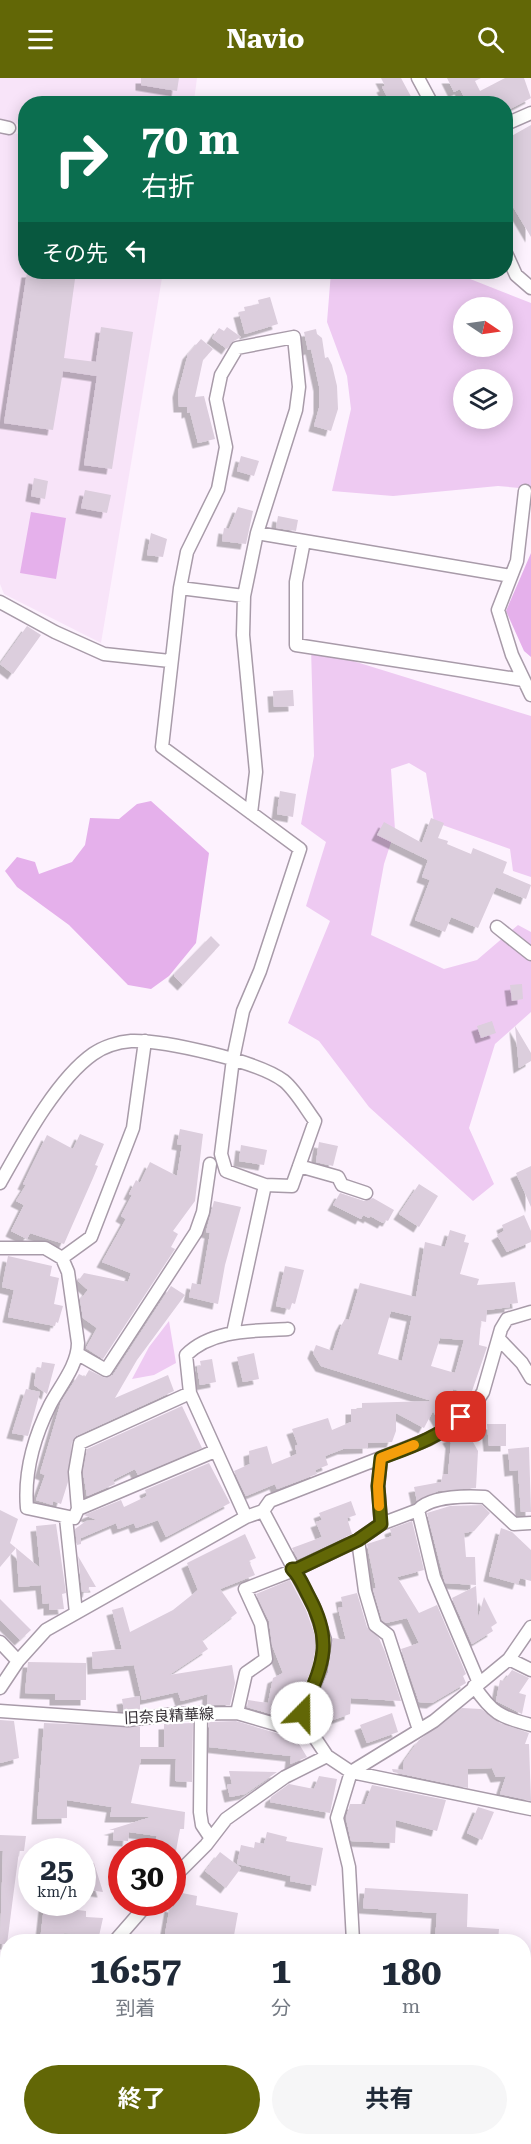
<!DOCTYPE html>
<html lang="ja">
<head>
<meta charset="utf-8">
<style>
	body { margin:0; font-family:"Roboto Serif","Noto Sans JP",serif; background:#f6f6f7; color:#1f2937; height:100vh; display:flex; flex-direction:column; font-size:22px; white-space:nowrap }
	* { box-sizing:border-box; margin:0 }
	p { font-size:20px; color:#747a83 }
	.icon { flex:none; width:33px; height:33px; fill:none; stroke:currentColor; stroke-width:2; stroke-linecap:round; stroke-linejoin:round }
	.map { position:relative; flex:1; overflow:hidden }
	.details { position:absolute; left:0px; top:1856px; width:531px; height:212px; display:flex; flex-direction:column; background:#fff; border-radius:24px 24px 0 0; box-shadow:0 3px 15px #0003 }
	.details>* { flex:none }
	.hud { position:absolute; left:18px; top:18px; width:495px; height:183px; border-radius:24px; box-shadow:0 3px 15px #0003; background:#0b6e4f; color:#fff; overflow:hidden }
	.needle { width:39px; rotate:103deg }
	.tools { position:absolute; left:453px; top:219px; display:grid; gap:12px }
	.tools a { display:grid; place-items:center; width:60px; height:60px; border-radius:50%; background:#fff; box-shadow:0 3px 15px #0003; font-size:30px }
	.speed { position:absolute; left:18px; top:1760px; display:flex; gap:12px; font-size:30px; font-weight:700; text-align:center }
	.speed>* { display:grid; place-content:center; width:78px; height:78px; border-radius:50%; background:#fff; box-shadow:0 3px 15px #0003; line-height:1 }
	.speed small { font-size:15px; font-weight:400 }
	.speed .limit { border:9px solid #d22; background:#fff; color:#111 }
	.pin { position:absolute; display:grid; place-items:center; width:51px; height:51px; color:#fff; margin:-26px; border-radius:12px; box-shadow:0 3px 9px #0006 }
	.me { position:absolute; width:66px; margin:-33px; rotate:22deg; stroke-linejoin:round; filter:drop-shadow(0 0 4px #0008) }
	.turn { display:flex; align-items:center; gap:21px; height:126px; padding:0 24px; font-size:27px }
	.turn .icon { width:78px; height:78px; stroke-width:2.5 }
	.turn b { display:block; font-size:42px; line-height:51px }
	.then { display:flex; align-items:center; height:57px; padding:0 24px; background:#0003; gap:12px; font-size:22px }
	.eta { display:flex; justify-content:space-evenly; align-items:center; height:102px; text-align:center }
	.eta b { font-size:36px; font-weight:700; line-height:42px }
	.cta { display:flex; gap:12px; margin-top:auto; padding:12px 24px }
	.cta a { flex:1; height:69px; border-radius:36px; background:#626706; color:#fff; font-size:24px; font-weight:700; line-height:69px; text-align:center }
	.cta a+a { background:#f6f6f7; color:#1f2937 }
	header { display:flex; justify-content:space-between; align-items:center; height:78px; padding:0 24px; background:#626706; color:#fff; font-size:27px; font-weight:700 }
	.map>svg:first-child { display:block }
	.built { fill:#f8e4f9 }
	.green { fill:#eecaf2; fill-rule:evenodd }
	.water { fill:#e5b0eb }
	.building { fill:#dccedd; fill-rule:evenodd; filter:url(#shadow) }
	.lines { fill:none; stroke-linecap:round; stroke-linejoin:round }
	.minor-casing { stroke:#a89ba9; stroke-width:15 }
	.minor { stroke:#fff; stroke-width:12 }
	.route-casing { stroke:#404304; stroke-width:15 }
	.route { stroke:#626706; stroke-width:10 }
	.slow { stroke:#f59e0b; stroke-width:10 }
	.labels { text-anchor:middle; stroke-width:4.5; stroke-linejoin:round; paint-order:stroke }
	.street-label { font-size:15px; fill:#373137; stroke:#fff }
</style>
</head>
<body>
<header><svg class="icon" aria-label="menu" viewBox="0 0 24 24"><path d="M4 6h16M4 12h16M4 18h16"/></svg>Navio<svg class="icon" aria-label="search" viewBox="0 0 24 24"><circle cx="10" cy="10" r="6"/><path d="M15 15l6 6"/></svg></header>
<div class="map">
<svg width="531" height="2066" viewBox="0 0 531 2066">
	<defs>
		<filter id="shadow"><feDropShadow dx="-5.5" dy="5.5" stdDeviation="0" flood-color="#0004"/></filter>
	</defs>
	<rect width="100%" height="100%" fill="#fdf2fe"/>
	<path class="built" d="M0,0H197L194,23L26,26L25,44L18,46L0,42Z
		M0,55L25,56L26,194H163L101,565L4,516L0,506Z"/>
	<path class="green" d="M331,194H441L460,197L531,225V411L498,408L393,418L332,413L351,331L347,298L327,244ZM464,230H502V268H464ZM464,302H502V340H464Z
		M311,570L531,638V799L513,793L510,771L434,744L426,695L409,685L391,691L395,752L384,786L371,857L444,891L477,882L518,847L531,854V934L495,966L469,1050L494,1106L473,1123L369,1029L319,963L288,945L330,843L306,828L326,764L301,746L314,678Z
		M169,1243L176,1285L154,1297L132,1301L149,1269Z"/>
	<path class="water" d="M31,434L66,440L56,501L20,495Z
		M531,475V579L524,573L506,533Z
		M151,723L209,775L196,865L169,898L151,911L128,907L69,847L17,809L5,793L17,779L35,784L39,796L72,784L85,767L90,740L119,741L137,726Z"/>
	<path class="building" d="M141,0H179L177,13L141,7Z
		M381,0H401L415,26H391L382,9L385,8Z
		M447,0H481L475,3L480,13L505,0H524L531,20L506,33V26H456L465,21L460,11L454,14Z
		M531,47V159L506,117V61Z
		M27,194H76L64,280L96,284L101,249L133,254L112,391L84,387L97,298L63,293L53,352L4,345Z
		M270,219L278,246L245,256L239,234L245,233L244,229L259,226L258,222Z
		M227,249L241,259L232,264L227,271L212,260L219,250L224,253Z
		M316,251L317,256L322,260L325,280L328,279L332,287L337,308L338,331L331,353L314,348L319,330V308L311,271L308,272L304,254Z
		M201,261L213,271L203,282L195,319L204,318L215,361L198,365L190,334L187,335V329H179L178,314L188,276Z
		M241,378L259,383L254,398L237,393Z
		M34,400L48,403L45,421L31,418Z
		M85,412L111,417L107,435L81,430Z
		M238,429L253,433L246,466L222,463L224,450L229,451Z
		M278,438L298,442L296,453L276,450Z
		M151,455L167,461L163,479L147,477Z
		M27,548L41,557L13,596L0,586Z
		M293,612L294,628L274,629L273,613Z
		M280,713L296,716L293,739L277,736Z
		M431,740L444,745L438,760L448,763L447,766L471,776L473,770L507,784L503,795L531,807L526,821L496,809L478,850L451,839L445,854L415,842L430,802L422,799L428,782L377,757L384,744L422,765Z
		M211,858L220,867L183,907L174,898L175,895Z
		M522,906L523,921L512,923L510,907Z
		M492,943L496,955L481,960L477,948Z
		M515,948L531,975V983L519,990Z
		M180,1051L203,1056L195,1123L173,1153L178,1156L171,1169L175,1171L103,1281L86,1270L97,1250L83,1240L80,1222L88,1212L78,1203L84,1195L128,1204L131,1195L102,1184L126,1141L121,1138L132,1117L129,1116L136,1102L140,1105L150,1084L177,1098L182,1067L177,1066Z
		M80,1056L104,1066L95,1087L98,1088L93,1100L64,1166L30,1155L27,1161L11,1153L24,1127L16,1123L26,1107L23,1106L47,1057L73,1071Z
		M319,1064L338,1068L333,1088L316,1084Z
		M241,1067L267,1072L264,1087L239,1083Z
		M531,1088V1129L516,1095Z
		M419,1106L438,1118L419,1149L399,1136Z
		M340,1115L364,1123L373,1120L394,1132L388,1143L385,1142L383,1145L370,1138L369,1140L363,1137L361,1141L333,1127Z
		M214,1123L241,1129L225,1187L218,1226L189,1219L192,1205L201,1207L210,1155L206,1154Z
		M524,1137L531,1153V1164L507,1174L497,1157L504,1153L502,1147Z
		M450,1152L466,1157L464,1164L469,1165L460,1196L479,1201L477,1207L515,1204L518,1225L510,1226V1229L487,1232L486,1244L481,1243L479,1267L487,1269L471,1316L453,1311L440,1345L433,1333L424,1350L396,1335V1353L392,1364L368,1365V1370L343,1371L325,1378L328,1387L315,1392L317,1396L277,1411L275,1406L246,1418L234,1393L250,1386L249,1373L267,1368L272,1386L297,1376L295,1368L298,1367L292,1351L328,1340L332,1352L351,1344V1331H362V1325L432,1323L321,1288L313,1275L316,1267L333,1273L341,1248L345,1241L349,1242L360,1205L416,1219L425,1164L445,1169ZM391,1233L412,1238L402,1283L378,1276ZM440,1260L464,1262L455,1295L431,1288Z
		M8,1178L52,1188L50,1198L59,1200L54,1226L63,1228L58,1245L56,1244L55,1248L8,1239L14,1212L2,1209Z
		M285,1188L304,1192L295,1226L292,1225L290,1231L276,1228Z
		M171,1208L185,1217L137,1282L115,1320L168,1297L174,1313L76,1358L72,1364L68,1404L61,1426L53,1423V1427L36,1422L45,1397L40,1395L61,1324L79,1296L85,1299L89,1292L105,1300L113,1297Z
		M254,1275L259,1301L243,1304L237,1279Z
		M212,1281L216,1304L200,1307L197,1289L201,1288L200,1283Z
		M42,1284L55,1286L47,1316L34,1307L37,1289L41,1290Z
		M26,1311L40,1314L28,1358L12,1355Z
		M182,1328L202,1370L138,1397L135,1391L113,1402L115,1406L87,1418L83,1394L87,1371Z
		M487,1346H506V1368H489Z
		M462,1353L465,1359L469,1357L478,1373L476,1410L438,1413L417,1423L414,1409L441,1404L443,1396H448L451,1365L448,1360Z
		M529,1369L531,1434H521L518,1392L510,1393L508,1371Z
		M209,1385L230,1425L166,1459L158,1442L136,1450L134,1445L118,1451L116,1445L81,1460V1466L77,1467L75,1451L86,1443L97,1442L84,1437L121,1422L124,1429L147,1418L145,1412Z
		M351,1423L356,1437L347,1440L352,1456L298,1481L292,1470L322,1459L316,1444L322,1442L319,1435Z
		M482,1427L490,1435L474,1453L464,1455L466,1479H475L476,1507L445,1505L427,1435L450,1428Z
		M0,1432L18,1441L10,1465L16,1470L0,1489Z
		M412,1443L424,1492L397,1499L419,1535L437,1527L466,1596L463,1598L466,1605L432,1625L419,1624L401,1571L419,1565L407,1540L386,1545L382,1542L373,1511L376,1510L367,1466L392,1458L390,1451Z
		M56,1446L66,1515L62,1516L64,1531L49,1532V1525L43,1526L41,1507L19,1509L16,1470L40,1490L36,1448Z
		M501,1450L512,1454L531,1472V1503L520,1500L518,1506L489,1498Z
		M245,1456L256,1480L249,1483L255,1497L220,1511L237,1535L202,1562L208,1571L169,1597L232,1587L235,1605L230,1627H207L208,1616L181,1623L178,1614L142,1622L134,1587L93,1591L92,1574L122,1571L112,1532L123,1529L130,1554L173,1532L198,1512L187,1485Z
		M78,1478L96,1509H89L88,1514H82Z
		M290,1502L306,1532L317,1563L312,1590L291,1642L247,1629L248,1622L268,1625L273,1600L283,1595L272,1567L269,1543L256,1516Z
		M476,1508L478,1540L484,1519L497,1545L491,1549L493,1553L472,1566L452,1520Z
		M357,1515L367,1549L379,1560L385,1574L401,1623L351,1620L350,1636L324,1645L322,1648L307,1647L328,1595L333,1560L346,1562L338,1530L343,1529L341,1519Z
		M0,1521L31,1552L20,1562L0,1542Z
		M28,1584L86,1585V1622H55V1616L25,1615Z
		M512,1592L529,1600L519,1615L526,1617L522,1636L496,1623L500,1602L504,1603Z
		M140,1618V1632L124,1633L122,1621Z
		M462,1630L481,1631L500,1645L529,1655L525,1666H529L531,1723L500,1716L506,1698L496,1699L492,1690L468,1691V1710L393,1694L392,1691L403,1692L404,1683L419,1662Z
		M392,1635L398,1654L367,1665L360,1647Z
		M0,1642L14,1643L19,1680L0,1685Z
		M236,1643L296,1661L307,1679L290,1686L291,1678L209,1669V1644Z
		M44,1645L140,1649V1669H164V1646L193,1645L192,1704L175,1703L176,1681H141L131,1725L185,1734L184,1751H180L176,1773H158L160,1762L156,1761L157,1758L129,1754L128,1763L113,1762L114,1752H109L151,1739H110L112,1729L67,1722V1740L37,1741Z
		M229,1693L276,1694H277L245,1716L230,1719L227,1707L232,1706Z
		M319,1698L337,1701L330,1735L270,1724L271,1719L289,1706L314,1711Z
		M372,1707L446,1722L437,1753L396,1742L395,1765L351,1763L346,1740L350,1726H365Z
		M478,1729L494,1734L482,1762L467,1755Z
		M267,1754L287,1759L286,1763L323,1770L316,1808L290,1803L291,1798L237,1786L241,1767L254,1770L255,1764L264,1766Z
		M0,1757L26,1758L24,1773H19L7,1866H0L3,1773H0Z
		M220,1774L241,1790L226,1810L205,1793Z
		M82,1783L94,1785L103,1814L82,1811Z
		M365,1810L468,1816L467,1849L499,1851L498,1863H435L437,1835L363,1830Z
		M177,1814L197,1818L196,1827L238,1835L233,1863H168L169,1857L165,1856L170,1828L174,1829Z
		M44,1828L86,1833V1839L103,1840L99,1858L64,1855L66,1863H40Z"/>
	<g class="lines">
		<g class="minor-casing">
			<path id="minor" d="M418,0L432,26
				M506,46L531,35
				M0,48L9,50
				M506,175L516,197L531,210
				M525,413L517,483L498,532L512,577L531,617
				M257,455L511,498
				M304,463L296,504V567L523,602
				M180,510L244,518
				M0,524L55,554L104,576L170,583
				M251,735L256,694L243,557L244,518L257,455L296,332L299,309L294,259L237,270L221,297L216,321L226,369L218,411L187,474L180,510L162,669L300,771L260,893L243,933L233,981L221,1076L226,1093L265,1107
				M497,849L531,876
				M299,1088L338,1099L342,1107L366,1115
				M0,1105C22,1066 56,1002 93,976C103,969 118,964 131,963C164,962 258,983 284,1003C296,1013 306,1031 315,1043L292,1108L265,1107L233,1255
				M0,1170H45L62,1180L68,1194L78,1265C78,1287 60,1308 50,1327C34,1359 24,1394 27,1430L74,1440L78,1431L215,1373
				M62,1180L91,1159L133,1050L145,963
				M500,1262L522,1285L531,1300
				M78,1276L106,1292L196,1154L203,1134L210,1086
				M78,1431L75,1394L80,1365L190,1315
				M418,1432C431,1418 466,1418 485,1419L514,1446L531,1445
				M263,1433L314,1529L325,1562L320,1592L296,1651
				M246,1439L190,1315L186,1277C212,1251 254,1253 288,1251
				M66,1440L76,1535
				M381,1446L378,1408L381,1380
				M358,1462L365,1513L375,1547L388,1557L419,1652
				M0,1564L18,1583
				M509,1581L531,1592
				M474,1608C492,1635 500,1639 531,1647
				M0,1610L18,1583L46,1552L246,1439L263,1433L270,1423L429,1361L447,1351L475,1326L483,1314L501,1251L507,1241L531,1234
				M0,1633L128,1642L175,1636L237,1635L313,1657L327,1678L351,1694L531,1731
				M201,1635L200,1734L202,1747L210,1759
				M237,1635L246,1595L266,1581L261,1546L245,1511L297,1491L358,1462L381,1446L418,1432L434,1499L479,1605
				M172,1801L206,1767L226,1741L285,1699L327,1678
				M115,1863L149,1824
				M353,1863L349,1789L337,1740L351,1694L434,1643L509,1581L531,1549
				M403,2060L405,2066
				M31,2066L33,2060"/>
		</g>
		<use href="#minor" class="minor"/>
	</g>
	<g class="lines">
		<g class="route-casing">
			<path id="route" d="M302,1635C321,1589 335,1567 309,1519C304,1510 300,1498 292,1491H297L358,1462L381,1446L378,1408L381,1380C410,1369 438,1360 461,1339"/>
		</g>
		<use href="#route" class="route"/>
		<path class="slow" d="M379,1428L378,1408L381,1380L414,1367"/>
	</g>
	<g class="labels">
		<g class="street-label">
			<text transform="translate(169 1638) rotate(-3)" y="5">旧奈良精華線</text>
		</g>
	</g>
</svg>
<div class="tools">
<a><svg class="needle" viewBox="-14 -14 28 28"><path d="M0-13l5 13h-10z" fill="#e53935"/><path d="M0 13l5-13h-10z" fill="#747a83"/></svg></a>
<a><svg class="icon" aria-label="layers" viewBox="0 0 24 24"><path d="M12 4l9 5-9 5-9-5zM3 14l9 5 9-5"/></svg></a>
</div>
<div class="speed"><div>25<small>km/h</small></div><div class="limit">30</div></div>
<div class="pin" style="left:461px;top:1339px;background:#d93025"><svg class="icon" aria-label="arrive" viewBox="0 0 24 24"><path d="M6 21V4h12l-3 4 3 4H6"/></svg></div>
<svg class="me" style="left:302px;top:1635px" viewBox="-20 -20 40 40"><circle r="19" fill="#fff"/><path d="M0-13L10 11 0 6-10 11z" fill="#626706"/></svg>
<div class="hud">
<div class="turn"><svg class="icon" aria-label="right" viewBox="0 0 24 24"><path d="M7 20v-9h11M14 6l5 5-5 5"/></svg><div><b>70 m</b>右折</div></div>
<div class="then">その先<svg class="icon" aria-label="left" viewBox="0 0 24 24"><path d="M17 20v-9H6M10 6l-5 5 5 5"/></svg></div>
</div>
<section class="details">
<div class="eta">
<div><b>16:57</b><p>到着</p></div>
<div><b>1</b><p>分</p></div>
<div><b>180</b><p>m</p></div>
</div>
<div class="cta"><a>終了</a><a>共有</a></div>
</section>
</div>
</body>
</html>
